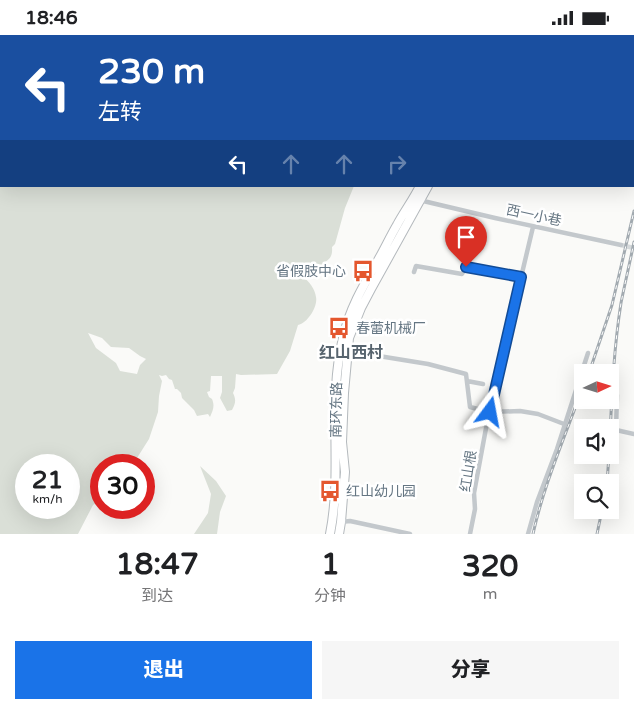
<!DOCTYPE html>
<html lang="zh">
<head>
<meta charset="utf-8">
<style>
	body { margin:0; font-family:"Varela Round","Noto Sans SC",sans-serif; background:#f6f6f6; color:#202124; height:100vh; display:flex; flex-direction:column; font-size:19px; white-space:nowrap }
	* { box-sizing:border-box; margin:0 }
	p { font-size:16px; color:#757577 }
	.icon { flex:none; width:28px; height:28px; fill:none; stroke:currentColor; stroke-width:2; stroke-linecap:round; stroke-linejoin:round }
	.map { position:relative; height:499px; overflow:hidden }
	.drawer { display:flex; flex-direction:column; background:#fff; flex:1 }
	.drawer>* { flex:none }
	.top-card { position:absolute; left:0px; top:0px; width:635px; height:152px; box-shadow:0 5px 20px #0002; background:#1a4fa0; color:#fff; overflow:hidden }
	.needle { width:32px; rotate:86deg }
	.tools { position:absolute; left:574px; top:329px; display:grid; gap:10px }
	.tools a { display:grid; place-items:center; width:45px; height:45px; border-radius:0px; background:#fff; box-shadow:0 5px 20px #0002; font-size:25px }
	.speed { position:absolute; left:15px; top:419px; display:flex; gap:10px; font-size:25px; font-weight:700; text-align:center }
	.speed>* { display:grid; place-content:center; width:65px; height:65px; border-radius:50%; background:#fff; box-shadow:0 5px 20px #0002; line-height:1 }
	.speed small { font-size:12px; font-weight:400 }
	.speed .limit { border:8px solid #d22; background:#fff; color:#111 }
	.pin { position:absolute; display:grid; place-items:center; width:42px; height:42px; color:#fff; margin:-51px -21px; border-radius:50% 50% 50% 0; rotate:-45deg; box-shadow:0 0 5px #0007 }
	.pin .icon { rotate:45deg }
	.me { position:absolute; width:55px; margin:-28px; rotate:13deg; stroke-linejoin:round; filter:drop-shadow(0 0 4px #0008) }
	.turn { display:flex; align-items:center; gap:18px; height:105px; padding:0 15px; font-size:22px }
	.turn .icon { width:65px; height:65px; stroke-width:2.5 }
	.turn b { display:block; font-size:35px; line-height:42px }
	.lanes { display:flex; align-items:center; height:48px; padding:0 15px; background:#0003; justify-content:center; gap:25px; direction:ltr }
	.lanes .off { opacity:.35 }
	.eta { display:flex; justify-content:space-evenly; align-items:center; height:85px; text-align:center }
	.eta b { font-size:30px; font-weight:800; line-height:35px }
	.action { display:flex; gap:10px; margin-top:auto; padding:10px 15px }
	.action a { flex:1; height:58px; border-radius:0px; background:#1a73e8; color:#fff; font-size:20px; font-weight:800; line-height:58px; text-align:center }
	.action a+a { background:#f6f6f6; color:#202124 }
	.status { display:flex; justify-content:space-between; align-items:center; height:35px; padding:0 25px; background:#fff; direction:ltr }
	.status svg { height:14px; fill:currentColor }
	.map>svg:first-child { display:block }
	.green { fill:#dadfd7; fill-rule:evenodd }
	.lines { fill:none; stroke-linecap:round; stroke-linejoin:round }
	.street-tunnel { stroke:#d5d9db; stroke-width:4.5; stroke-dasharray:4.5 2; stroke-linecap:butt }
	.secondary-casing { stroke:#b3babf; stroke-width:8 }
	.highway-casing { stroke:#b4b9bd; stroke-width:10 }
	.street { stroke:#c3c8cc; stroke-width:4.5 }
	.secondary { stroke:#fff; stroke-width:5.5 }
	.highway { stroke:#fff; stroke-width:8 }
	.rail-casing { stroke:#a2aab0; stroke-width:3 }
	.rail { stroke:#fff; stroke-width:1; stroke-dasharray:4; stroke-linecap:butt }
	.route-casing { stroke:#114b97; stroke-width:12 }
	.route { stroke:#1a73e8; stroke-width:9 }
	.labels { text-anchor:middle; stroke-width:5; stroke-linejoin:round; paint-order:stroke }
	.street-label { font-size:14px; fill:#657683; stroke:#fff }
	.poi-label { font-size:14px; fill:#657683; stroke:#fff; text-anchor:start }
	.quarter-label { font-size:16px; font-weight:bold; fill:#57646e; stroke:#fff }
</style>
</head>
<body>
<div class="status"><b>18:46</b><svg viewBox="0 0 49 12"><path d="M0 12V9h3v3zM5 12V6h3v6zM10 12V3h3v9zM15 12V0h3v12zM26 1h20v11H26zM47 4h2v5h-2z"/></svg></div>
<div class="map">
<svg width="634" height="499" viewBox="0 0 634 499">
	<rect width="100%" height="100%" fill="#fafaf8"/>
	<path class="green" d="M0,0H395L397,1H1V151H354L345,173L335,209L332,212C333,225 327,224 321,231C319,233 317,236 315,239C312,240 309,237 304,238L303,242C309,246 315,254 316,262C318,271 308,288 298,290L290,316L277,339L241,340L236,339L235,353L233,358C236,364 236,368 232,375L227,376L220,363L222,357V341H211L210,356L207,357L209,362L212,364C215,371 213,375 210,382L208,379L197,381L194,375L182,363L181,358L177,354H175L172,345L169,344L166,340L162,341L159,340L162,346L159,361L158,377L149,404L137,423L136,430H101V464L93,470L78,499H0ZM88,298L102,303L111,312L129,313L140,321L146,324L140,330L137,339L120,336L116,328L96,313ZM26,430H69V472H26Z
		M200,431L216,446L226,461L220,477L217,499H194L208,478L211,459Z"/>
	<g class="lines">
		<path class="street-tunnel" d="M621,210L634,213"/>
		<g class="secondary-casing">
			<path id="secondary" d="M523,0L531,1
				M28,1V0
				M0,57L1,54"/>
		</g>
		<g class="highway-casing">
			<path id="highway" d="M506,1L507,0
				M512,1V0
				M518,1L519,0
				M330,499C343,434 327,367 343,303C349,275 363,251 377,227C384,215 390,202 397,190C404,177 413,165 420,151
				M339,499L341,487L345,437L342,407L344,358L349,303L361,273L371,254L428,151"/>
		</g>
		<path class="street" d="M592,1L593,0
			M634,124V123
			M419,165L495,183L621,210
			M414,237L416,231L462,239L466,232L521,242
			M348,316L428,329L466,339L470,372L489,377L520,376L538,379L564,389
			M467,346L483,349
			M617,360L616,395L634,399
			M341,487L350,486L410,499
			M470,499L475,474L474,458L489,377L533,192
			M528,499L537,467L557,414L588,318"/>
		<use href="#secondary" class="secondary"/>
		<use href="#highway" class="highway"/>
		<g class="rail-casing">
			<path id="rail" d="M589,338L612,270L634,176
				M610,400C612,356 614,312 621,268C625,248 630,227 634,207
				M607,448L609,420
				M533,499C544,449 565,402 582,354
				M597,499L602,475"/>
		</g>
		<use href="#rail" class="rail"/>
	</g>
	<g class="lines">
		<g class="route-casing">
			<path id="route" d="M466,232L521,242L490,377"/>
		</g>
		<use href="#route" class="route"/>
	</g>
	<defs>
		<g id="bus-bare" transform="scale(1.725)"><path d="M-5-6H5V4H4V6H2V4H-2V6H-4V4H-5ZM-3.5-4V0h7V-4ZM-3.5 1.2v1.5H-2V1.2ZM2 1.2v1.5H3.5V1.2Z" fill="#e4572e" stroke="#fff" stroke-width="2.5" paint-order="stroke"/></g>
	</defs>
	<g fill-rule="evenodd">
		<use href="#bus-bare" x="363" y="236"/>
		<use href="#bus-bare" x="339" y="293"/>
		<use href="#bus-bare" x="330" y="456"/>
	</g>
	<g class="labels">
		<g class="street-label">
			<text transform="translate(534 180) rotate(12)" y="5">西一小巷</text>
			<text transform="translate(336 375) rotate(-89)" y="5">南环东路</text>
			<text transform="translate(468 436) rotate(-81)" y="5">红山根</text>
		</g>
		<g class="poi-label">
			<text x="346" y="241" text-anchor="end">省假肢中心</text>
			<text x="356" y="298">春蕾机械厂</text>
			<text x="346" y="461">红山幼儿园</text>
		</g>
		<g class="quarter-label">
			<text x="351" y="323">红山西村</text>
		</g>
	</g>
</svg>
<div class="tools">
<a><svg class="needle" viewBox="-14 -14 28 28"><path d="M0-13l5 13h-10z" fill="#e53935"/><path d="M0 13l5-13h-10z" fill="#757577"/></svg></a>
<a><svg class="icon" aria-label="sound" viewBox="0 0 24 24"><path d="M4 9h4l5-4v14l-5-4H4zM17 9q2 3 0 6"/></svg></a>
<a><svg class="icon" aria-label="search" viewBox="0 0 24 24"><circle cx="10" cy="10" r="6"/><path d="M15 15l6 6"/></svg></a>
</div>
<div class="speed"><div>21<small>km/h</small></div><div class="limit">30</div></div>
<div class="pin" style="left:466px;top:232px;background:#d93025"><svg class="icon" aria-label="arrive" viewBox="0 0 24 24"><path d="M6 21V4h12l-3 4 3 4H6"/></svg></div>
<svg class="me" style="left:490px;top:377px" viewBox="-20 -20 40 40"><path d="M0-17L14 15 0 8-14 15z" fill="#1a73e8" stroke="#fff" stroke-width="4"/></svg>
<div class="top-card">
<div class="turn"><svg class="icon" aria-label="left" viewBox="0 0 24 24"><path d="M17 20v-9H6M10 6l-5 5 5 5"/></svg><div><b>230 m</b>左转</div></div>
<div class="lanes"><svg class="icon" aria-label="left" viewBox="0 0 24 24"><path d="M17 20v-9H6M10 6l-5 5 5 5"/></svg><svg class="icon off" aria-label="ahead" viewBox="0 0 24 24"><path d="M12 20V5M6 11l6-6 6 6"/></svg><svg class="icon off" aria-label="ahead" viewBox="0 0 24 24"><path d="M12 20V5M6 11l6-6 6 6"/></svg><svg class="icon off" aria-label="right" viewBox="0 0 24 24"><path d="M7 20v-9h11M14 6l5 5-5 5"/></svg></div>
</div>
</div>
<section class="drawer">
<div class="eta">
<div><b>18:47</b><p>到达</p></div>
<div><b>1</b><p>分钟</p></div>
<div><b>320</b><p>m</p></div>
</div>
<div class="action"><a>退出</a><a>分享</a></div>
</section>
</body>
</html>
